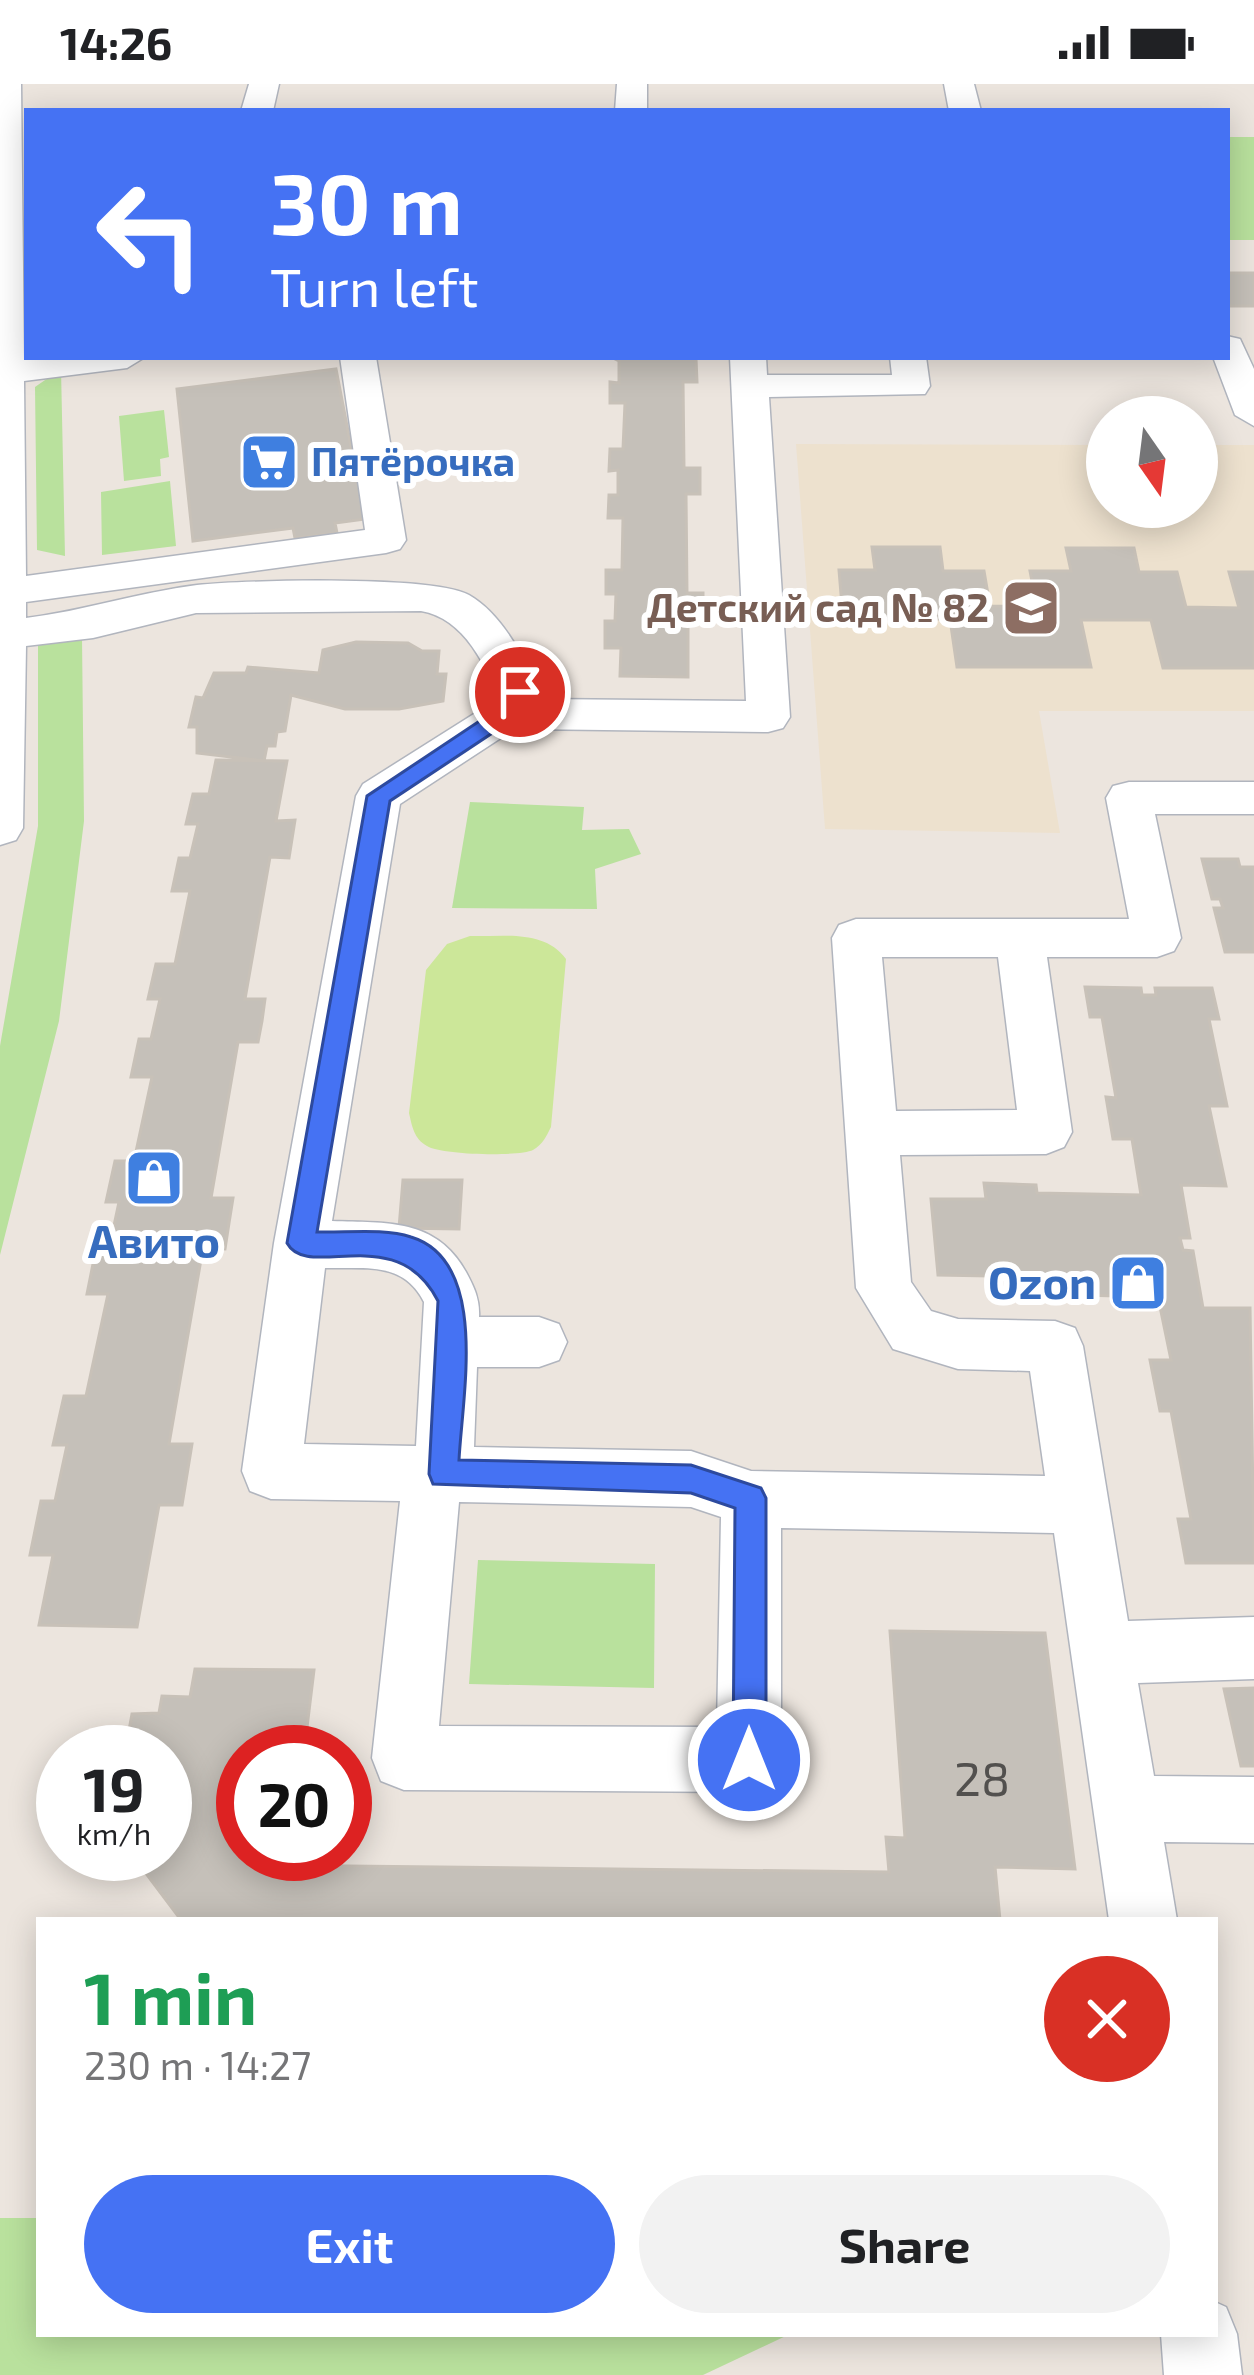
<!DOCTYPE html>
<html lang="en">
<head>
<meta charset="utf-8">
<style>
	body { margin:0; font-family:"Exo 2",sans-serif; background:#f2f2f2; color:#202124; height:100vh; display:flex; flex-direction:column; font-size:45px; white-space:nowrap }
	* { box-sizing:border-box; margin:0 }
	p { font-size:39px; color:#757577 }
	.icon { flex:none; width:66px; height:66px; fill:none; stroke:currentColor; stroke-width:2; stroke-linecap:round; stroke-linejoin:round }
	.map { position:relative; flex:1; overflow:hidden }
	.drawer { position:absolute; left:36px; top:1833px; width:1182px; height:420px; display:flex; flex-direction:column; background:#fff; border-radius:0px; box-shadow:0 6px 30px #0003 }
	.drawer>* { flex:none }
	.guide { position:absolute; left:24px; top:24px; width:1206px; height:252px; border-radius:0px; box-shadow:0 6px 30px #0003; background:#4572f3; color:#fff; overflow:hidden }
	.needle { width:78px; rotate:166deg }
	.tools { position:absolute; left:1086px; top:312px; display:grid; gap:24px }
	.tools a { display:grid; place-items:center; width:132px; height:132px; border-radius:50%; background:#fff; box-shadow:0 6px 30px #0003; font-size:60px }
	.speed { position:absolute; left:36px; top:1641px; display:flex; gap:24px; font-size:60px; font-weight:700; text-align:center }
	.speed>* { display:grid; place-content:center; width:156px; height:156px; border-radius:50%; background:#fff; box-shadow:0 6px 30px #0003; line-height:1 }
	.speed small { font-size:30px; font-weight:400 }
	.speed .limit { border:18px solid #d22; background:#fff; color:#111 }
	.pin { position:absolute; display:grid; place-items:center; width:102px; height:102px; color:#fff; margin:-51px; border:6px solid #fff; border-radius:50%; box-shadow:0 3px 12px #0007 }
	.me { position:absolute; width:132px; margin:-66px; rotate:0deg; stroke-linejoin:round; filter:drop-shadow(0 0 9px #0008) }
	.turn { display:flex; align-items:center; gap:42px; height:252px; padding:0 48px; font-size:54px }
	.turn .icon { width:156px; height:156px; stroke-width:2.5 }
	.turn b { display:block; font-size:84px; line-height:102px }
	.round { display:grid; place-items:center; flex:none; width:126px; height:126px; border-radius:63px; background:#f2f2f2 }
	.overview { display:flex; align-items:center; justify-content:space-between; height:204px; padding:0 48px }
	h1 { font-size:72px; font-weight:700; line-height:90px; color:#1e9e55 }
	.cta { display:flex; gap:24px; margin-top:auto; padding:24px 48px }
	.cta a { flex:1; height:138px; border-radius:72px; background:#4572f3; color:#fff; font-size:48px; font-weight:700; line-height:138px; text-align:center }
	.cta a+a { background:#f2f2f2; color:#202124 }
	.status { display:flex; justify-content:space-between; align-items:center; height:84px; padding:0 60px; background:#fff; direction:ltr }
	.status svg { height:33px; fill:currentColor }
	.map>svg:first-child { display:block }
	.education { fill:#ede1ce }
	.green { fill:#b9e19d }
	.pitch { fill:#cce799 }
	.building { fill:#c5c0b9; stroke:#c8c1b8; stroke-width:3 }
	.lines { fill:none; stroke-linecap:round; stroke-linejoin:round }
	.minor-casing { stroke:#b1b5be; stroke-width:3 }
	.minor { fill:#fff; fill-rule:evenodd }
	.route { fill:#4572f3; stroke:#2d4a9e; stroke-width:3 }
	.labels { text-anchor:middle; stroke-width:12; stroke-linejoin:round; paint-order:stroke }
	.far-shop-label { font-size:39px; font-weight:bold; fill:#366cbe; stroke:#fff; text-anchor:start }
	.far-education-label { font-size:39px; font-weight:bold; fill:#785e54; stroke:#fff; text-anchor:end }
	.shop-label { font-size:45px; font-weight:bold; fill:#366cbe; stroke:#fff }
	.near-number-label { font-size:48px; fill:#52504e }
</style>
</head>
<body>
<div class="status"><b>14:26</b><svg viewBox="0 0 49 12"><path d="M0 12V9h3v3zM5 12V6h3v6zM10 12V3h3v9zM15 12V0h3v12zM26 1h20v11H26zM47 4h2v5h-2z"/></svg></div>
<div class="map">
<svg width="1254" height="2291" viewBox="0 0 1254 2291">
	<rect width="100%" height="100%" fill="#ece5de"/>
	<path class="education" d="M796,360L1107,361V423H1197V361H1254V627H1039L1060,749L825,745Z"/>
	<path class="green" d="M1227,53H1254V156H1227Z
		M61,285L65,472L37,466L35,303Z
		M164,326L169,373L160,375L161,392L124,397L119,332Z
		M170,397L176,462L102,471L101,408Z
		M82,553L84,737L59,937L0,1171V962L38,742V558Z
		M470,718L584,723L582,746L629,745L641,770L595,785L597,825L452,824Z
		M478,1476L655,1480L654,1604L469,1600Z
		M0,2134H39V2250H790L703,2291H0Z"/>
	<path class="pitch" d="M470,852C503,853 544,845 566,875L551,1043C546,1053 543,1060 533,1066C519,1073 441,1071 427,1062C414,1055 412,1042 409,1029L426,886L447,860Z"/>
	<path class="building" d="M1227,189H1254V222H1227Z
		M611,273L696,275L697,298H683L684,384H700V410H686L687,509H703V539H688V593L620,592L621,564H605V537H615L616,510H606V486H622L623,434H608L609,411H618V386L609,387L610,365H623L625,319H610V298L619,299V277Z
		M336,285L365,435L335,439L337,449L295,454L293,444L193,457L177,305Z
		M872,463H940L943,487H984L990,522L1037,523L1030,487H1071L1066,464H1134L1139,488H1177L1186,523L1239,524L1229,488H1254V584H1163L1151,536H1081L1091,583H957L950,535H880L879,522H842L839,486H875Z
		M356,558L408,559L422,567H439L437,590H446L443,617L399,625H345L291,611L285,647L277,648L275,662H267L264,677L197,669V643H189L196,613L203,614L214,589H246L248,583L319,589L323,566Z
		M216,676L287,677L276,737L295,736L289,774L270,773L245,915H265L262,937L258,958H238L211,1114H233L229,1139L225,1165L203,1164L169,1360H192L182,1421H159L137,1543L39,1541L53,1471H30L41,1417H55L67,1361H53L64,1312H86L108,1210H87L96,1165H109L119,1118H106L115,1077H134L152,993H131L139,955H151L160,915H148L156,880H175L190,807H172L179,774H190L198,740H186L193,710H209Z
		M1202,775H1238L1240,783H1254V868H1225L1214,824H1223L1220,815H1212Z
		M1085,903L1141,904L1142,911H1156L1155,904H1212L1219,935H1209L1227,1022H1209L1226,1102L1181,1101L1190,1154H1180L1183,1166L1193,1167L1203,1224H1250L1254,1479H1186L1178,1435H1191L1171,1327H1160L1150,1276H1171L1158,1213L1040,1210L1038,1193L938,1191L931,1115H986L984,1099L1036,1101L1037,1109L1141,1111L1132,1055H1113L1106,1013L1116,1014L1102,933H1090Z
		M403,1096H462L459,1145L399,1144Z
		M890,1547L1045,1549L1075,1785L995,1783L1000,1836H181L139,1780H107L108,1770H165V1668H125L132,1630L159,1629L162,1612L190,1613L195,1585L314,1586L304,1668H243L248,1781L889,1788L886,1753L905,1754Z
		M1254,1604V1682H1241L1224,1605Z"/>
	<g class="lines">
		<g class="minor-casing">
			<path id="minor" d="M0,0H21L24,276L145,273L127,284L24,297L26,492L365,446L340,273H376L406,456L400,465L386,469L26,518V534C84,527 139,508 197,501C244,496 434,491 469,511C504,531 527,579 542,615L746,617L730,273H766L767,291H892L890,273H926L930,302L925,310L769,313L790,633L783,644L768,648L524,645L507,650L400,720L332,1137C387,1139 436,1134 466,1188C474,1203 480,1215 479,1233H539L559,1240L567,1258L559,1276L539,1283H477L474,1363L691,1367L751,1387L1045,1392L1030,1287L958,1285L893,1265L856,1204L832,854L839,841L856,835H1129L1106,714L1113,702L1129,698H1254V730H1155L1181,854L1174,867L1157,873H1047L1072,1048L1064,1063L1046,1070L900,1071L911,1198L931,1227L958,1235L1055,1237L1075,1244L1083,1262L1128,1537L1254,1533V1595L1138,1599L1154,1692L1254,1693V1759L1164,1758L1177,1836H1109L1054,1449L781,1444V1676L772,1699L749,1708L404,1706L381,1697L372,1674L400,1417L271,1415L250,1407L242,1387L274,1159L356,712L363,700L477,628L500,621C488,583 464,534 421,527L196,529L93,554L26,562L23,744L16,756L0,761ZM882,873H998L1017,1026L896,1027ZM325,1184C366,1185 403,1177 424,1218L416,1362L304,1360ZM459,1418L691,1423L721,1433L717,1643L439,1642Z
				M249,0H279L273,27H241Z
				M617,0H647V27H615Z
				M944,0H974L981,27H949Z
				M1227,252L1240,255L1254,285V342L1235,331L1213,273H1227Z
				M1215,2218L1226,2223L1237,2250L1242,2291H1164L1161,2250H1215Z"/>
		</g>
		<use href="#minor" class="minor"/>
	</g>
	<path class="route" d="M520,600L531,608L532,635L500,644L390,717L317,1148C346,1149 384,1144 411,1153C490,1177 462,1313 459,1376L691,1381L761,1404L766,1414V1676L761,1688L749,1692L738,1688L733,1676L735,1424L691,1409L433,1400L429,1390L438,1217C396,1135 308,1198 287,1159L367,712L484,634L512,625L510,608Z"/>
	<defs>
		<g id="supermarket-square" transform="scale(3)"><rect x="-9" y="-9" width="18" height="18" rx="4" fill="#3f7fe0" stroke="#fff"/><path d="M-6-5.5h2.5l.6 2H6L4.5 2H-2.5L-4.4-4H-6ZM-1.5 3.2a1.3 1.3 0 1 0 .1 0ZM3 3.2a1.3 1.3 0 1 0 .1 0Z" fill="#fff"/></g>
		<g id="school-square" transform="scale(3)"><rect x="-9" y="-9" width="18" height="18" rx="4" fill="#8d6e63" stroke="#fff"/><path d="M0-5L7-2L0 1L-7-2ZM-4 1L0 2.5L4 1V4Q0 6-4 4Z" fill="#fff"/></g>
		<g id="shop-square" transform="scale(3)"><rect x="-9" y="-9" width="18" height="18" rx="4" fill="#3f7fe0" stroke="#fff"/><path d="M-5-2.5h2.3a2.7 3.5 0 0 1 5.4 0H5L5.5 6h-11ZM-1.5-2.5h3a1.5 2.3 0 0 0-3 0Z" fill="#fff"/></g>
	</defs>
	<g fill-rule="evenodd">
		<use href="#supermarket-square" x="269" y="378"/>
		<use href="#school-square" x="1031" y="524"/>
		<use href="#shop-square" x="154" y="1094"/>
		<use href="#shop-square" x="1138" y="1199"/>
	</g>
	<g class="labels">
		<g class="far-shop-label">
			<text x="311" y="392">Пятёрочка</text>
		</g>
		<g class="far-education-label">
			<text x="989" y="538">Детский сад № 82</text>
		</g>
		<g class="shop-label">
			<text x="154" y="1174">Авито</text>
			<text x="1096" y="1215" text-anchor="end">Ozon</text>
		</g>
		<g class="near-number-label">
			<text x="982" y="1712">28</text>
		</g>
	</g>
</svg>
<div class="tools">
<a><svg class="needle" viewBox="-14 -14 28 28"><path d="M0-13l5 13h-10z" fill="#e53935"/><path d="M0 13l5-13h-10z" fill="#757577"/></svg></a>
</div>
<div class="speed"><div>19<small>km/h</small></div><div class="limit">20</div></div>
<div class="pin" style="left:520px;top:608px;background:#d93025"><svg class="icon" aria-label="arrive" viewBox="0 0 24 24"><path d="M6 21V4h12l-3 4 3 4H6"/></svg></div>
<svg class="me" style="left:749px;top:1676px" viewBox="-20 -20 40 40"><circle r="17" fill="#4572f3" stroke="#fff" stroke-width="3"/><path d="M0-11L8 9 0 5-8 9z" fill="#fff"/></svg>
<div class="guide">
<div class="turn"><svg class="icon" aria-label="left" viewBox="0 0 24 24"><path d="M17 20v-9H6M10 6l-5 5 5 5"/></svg><div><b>30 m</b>Turn left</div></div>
</div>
<section class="drawer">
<div class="overview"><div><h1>1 min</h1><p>230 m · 14:27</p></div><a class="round" style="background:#d93025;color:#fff"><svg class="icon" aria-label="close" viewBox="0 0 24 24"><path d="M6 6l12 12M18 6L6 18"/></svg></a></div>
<div class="cta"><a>Exit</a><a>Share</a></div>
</section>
</div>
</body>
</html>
